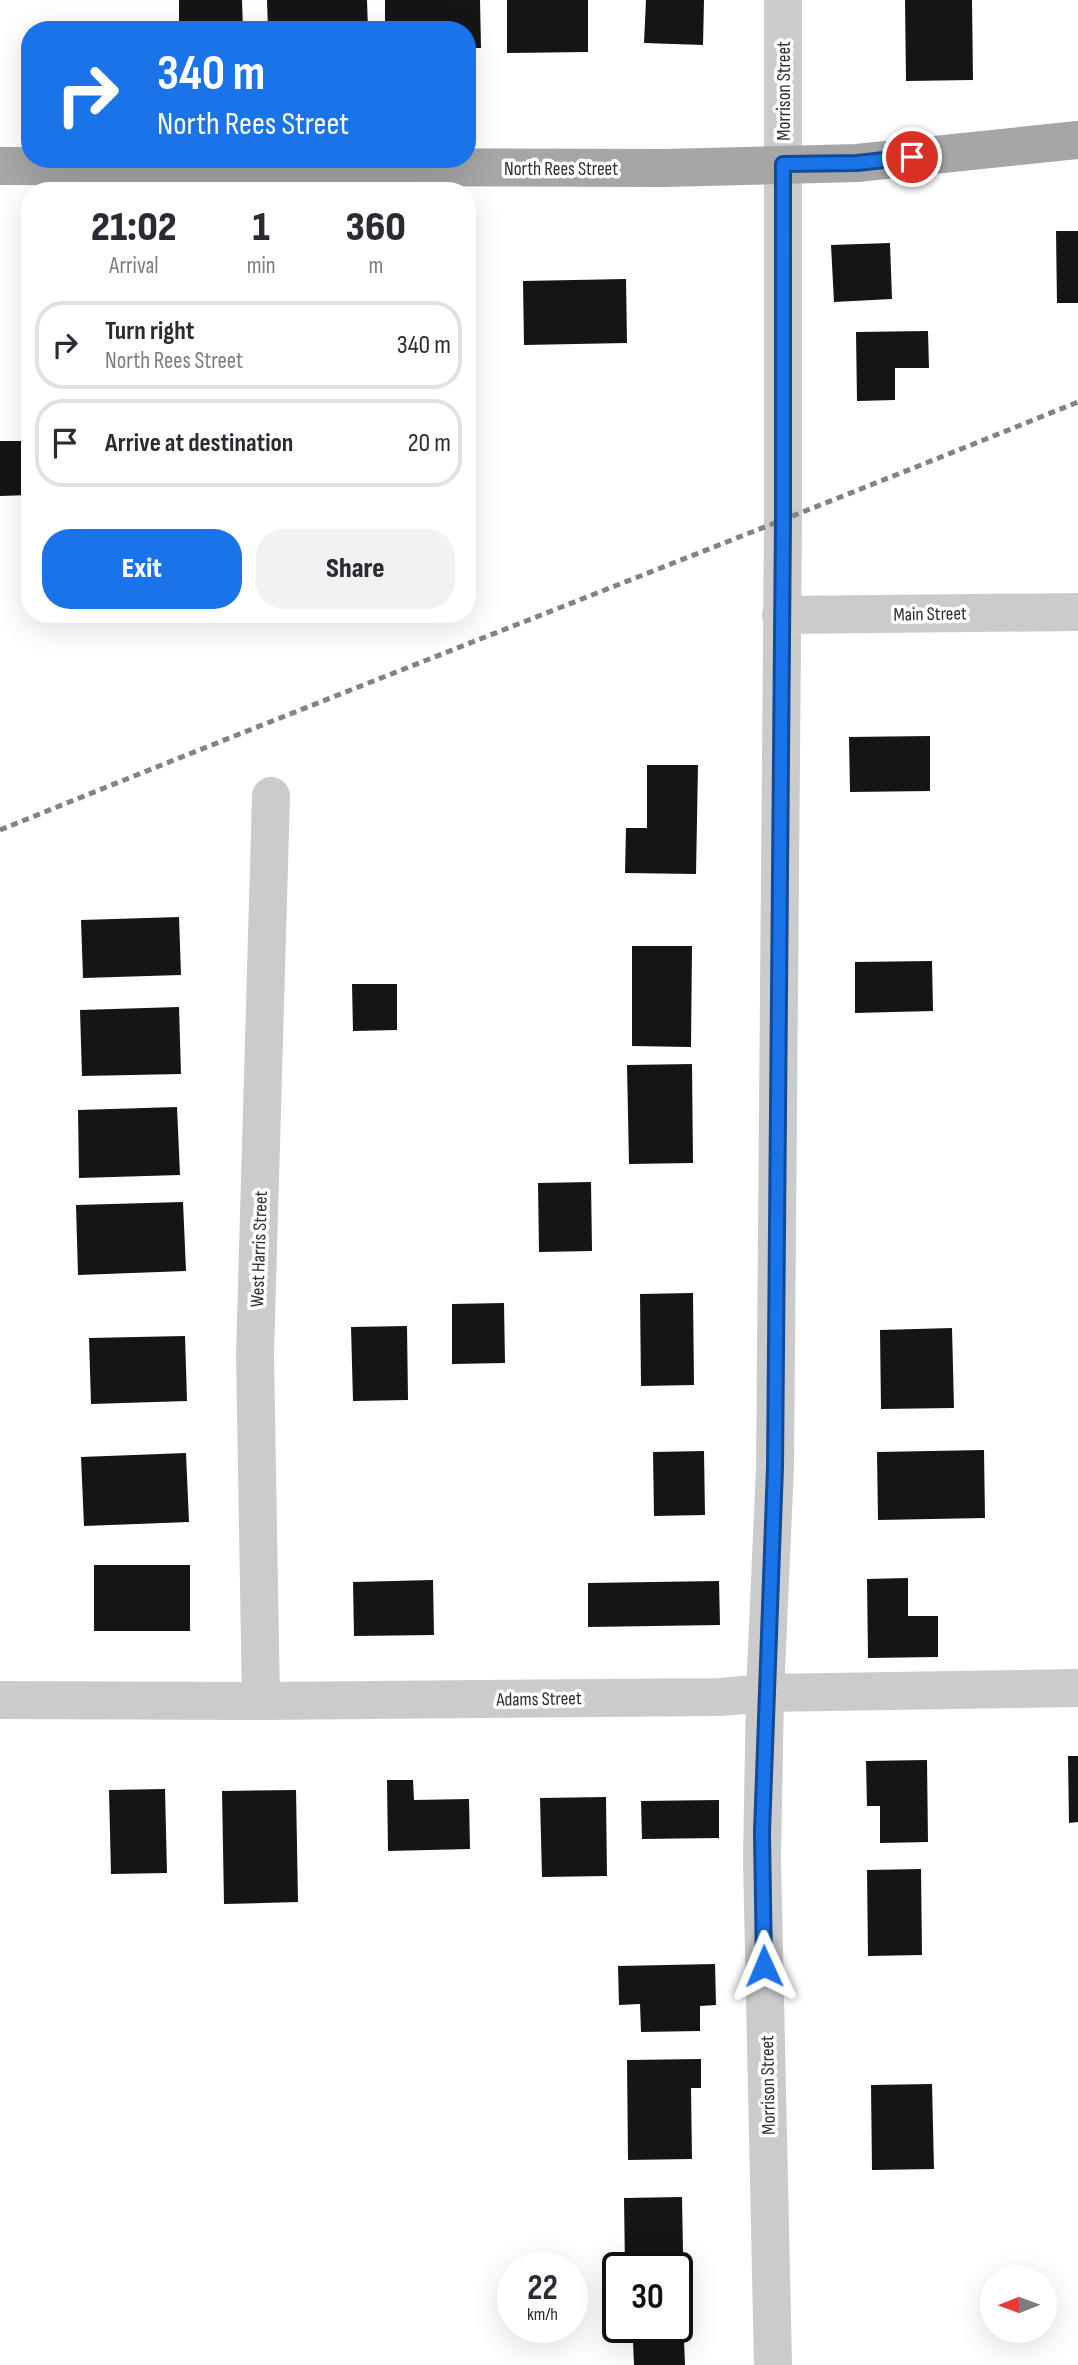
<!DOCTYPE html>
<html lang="en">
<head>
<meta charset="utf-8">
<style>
	body { margin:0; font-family:"Sofia Sans Condensed",sans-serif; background:#f2f2f3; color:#2b2b33; height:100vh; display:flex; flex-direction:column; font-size:26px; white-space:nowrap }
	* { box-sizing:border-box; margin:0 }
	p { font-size:23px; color:#7c7c81 }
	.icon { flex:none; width:38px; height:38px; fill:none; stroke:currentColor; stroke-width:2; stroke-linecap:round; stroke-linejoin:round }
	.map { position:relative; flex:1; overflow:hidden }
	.drawer { position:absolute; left:21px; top:182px; width:455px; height:441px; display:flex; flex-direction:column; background:#fff; border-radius:28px; box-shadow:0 7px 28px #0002 }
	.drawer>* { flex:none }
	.top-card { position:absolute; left:21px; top:21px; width:455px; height:147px; border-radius:28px; box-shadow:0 7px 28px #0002; background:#1a73e8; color:#fff; overflow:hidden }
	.needle { width:46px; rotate:269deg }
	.buttons { position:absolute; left:980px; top:2266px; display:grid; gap:14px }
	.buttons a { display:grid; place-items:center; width:77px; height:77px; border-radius:50%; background:#fff; box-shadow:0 7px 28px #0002; font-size:35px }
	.speed { position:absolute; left:497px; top:2252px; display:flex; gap:14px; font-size:35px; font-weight:700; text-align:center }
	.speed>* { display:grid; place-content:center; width:91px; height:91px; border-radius:50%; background:#fff; box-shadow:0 7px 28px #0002; line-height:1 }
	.speed small { font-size:18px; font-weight:400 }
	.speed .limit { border:4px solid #111; border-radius:10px; background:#fff; color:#111 }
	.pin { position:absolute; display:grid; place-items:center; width:60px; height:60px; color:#fff; margin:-30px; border:4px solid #fff; border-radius:50%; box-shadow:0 2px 7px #0007 }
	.me { position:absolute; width:77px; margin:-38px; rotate:359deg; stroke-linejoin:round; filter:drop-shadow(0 0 5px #0008) }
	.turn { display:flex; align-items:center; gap:24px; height:147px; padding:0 21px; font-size:32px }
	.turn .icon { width:91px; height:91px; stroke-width:2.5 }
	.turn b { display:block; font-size:49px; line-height:60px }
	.eta { display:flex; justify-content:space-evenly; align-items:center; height:119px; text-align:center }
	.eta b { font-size:42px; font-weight:800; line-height:49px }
	.primary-button { display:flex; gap:14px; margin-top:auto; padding:14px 21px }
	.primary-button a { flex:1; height:80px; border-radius:28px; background:#1a73e8; color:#fff; font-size:28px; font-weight:800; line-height:80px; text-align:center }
	.primary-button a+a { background:#f2f2f3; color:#2b2b33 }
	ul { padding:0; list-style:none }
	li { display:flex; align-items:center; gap:21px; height:88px; margin:0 14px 10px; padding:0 7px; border:4px solid #e1e1e2; border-radius:28px }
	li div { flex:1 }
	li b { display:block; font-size:26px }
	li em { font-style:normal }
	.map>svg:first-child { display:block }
	.building { fill:#151515 }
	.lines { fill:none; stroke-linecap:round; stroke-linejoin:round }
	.minor { stroke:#cbcbcb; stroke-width:38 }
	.primary { stroke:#a6a6a6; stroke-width:38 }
	.rail { stroke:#838383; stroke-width:5; stroke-dasharray:7 5; stroke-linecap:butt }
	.route-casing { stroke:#114b97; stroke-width:18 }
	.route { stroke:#1a73e8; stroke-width:12 }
	.labels { text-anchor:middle; stroke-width:7; stroke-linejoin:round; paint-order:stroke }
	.street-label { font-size:19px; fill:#2e2e2e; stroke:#fff }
</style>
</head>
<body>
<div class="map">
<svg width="1078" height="2365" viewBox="0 0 1078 2365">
	<rect width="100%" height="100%" fill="#fff"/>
	<path class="building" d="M179,0H242L243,30H179Z
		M267,0H367L368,30H268Z
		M385,0H480L481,48H467V30H385Z
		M507,0H588V52L507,53Z
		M646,0H704L703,45L644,43Z
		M905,0H972L973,80L906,81Z
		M1056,231H1078V303H1057Z
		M890,243L892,299L834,302L831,245Z
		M626,279L627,343L524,345L523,281Z
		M467,314H470V352H467Z
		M928,331L929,368H895V400L857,401L856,332Z
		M0,441H30V495L0,496Z
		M930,736V791L850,792L849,737Z
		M647,765H698L696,874L625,873L626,828H647Z
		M179,917L181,975L83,978L81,920Z
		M632,946H692L691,1047L632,1046Z
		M932,961L933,1011L855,1013V962Z
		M352,984H397V1030L353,1031Z
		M179,1007L181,1074L82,1076L80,1010Z
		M692,1064L693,1163L629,1164L627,1065Z
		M177,1107L180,1175L79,1178L78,1110Z
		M591,1182L592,1251L539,1252L538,1183Z
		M183,1202L186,1271L78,1275L76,1205Z
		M693,1293L694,1385L641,1386L640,1294Z
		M504,1303L505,1363L452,1364V1304Z
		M407,1326L408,1400L353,1401L351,1327Z
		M952,1328L954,1408L881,1409L880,1330Z
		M185,1336L187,1401L91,1404L89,1338Z
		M984,1450L985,1518L878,1520L877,1452Z
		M704,1451L705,1515L654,1516L653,1452Z
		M186,1453L189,1522L84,1526L81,1457Z
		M94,1565H190V1631H94Z
		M908,1578V1616H938V1657L868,1658L867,1579Z
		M433,1580L434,1635L354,1636L353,1582Z
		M719,1581L720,1625L588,1627V1583Z
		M1068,1756H1078V1822L1069,1823Z
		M927,1760L928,1842L880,1843V1806H867L866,1761Z
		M387,1780H413L414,1800L469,1799L470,1849L388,1851Z
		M165,1789L167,1873L111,1874L109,1790Z
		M296,1790L298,1902L224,1904L222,1791Z
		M606,1797L607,1876L542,1877L540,1798Z
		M719,1800V1838L642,1839L641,1801Z
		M921,1869L922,1955L868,1956L867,1870Z
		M715,1964L716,2005L700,2006V2031L641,2032L640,2004L619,2005L618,1966Z
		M701,2059V2088H691L692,2159L628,2160L627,2060Z
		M932,2084L934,2169L872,2170L871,2085Z
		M682,2197L684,2305H677V2268H625L624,2198Z
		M684,2340L685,2365H634L633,2341Z"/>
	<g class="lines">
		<path class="minor" d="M781,615L1078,612
			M0,1700L261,1701L721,1697L765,1693L1078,1688
			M261,1701L255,1354L271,796
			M773,2365L762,1859L765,1693L775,1467L783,521V0"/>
		<path class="primary" d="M0,166L665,168L857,163L1078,140"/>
		<path class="rail" d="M0,830C358,685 719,547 1078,402"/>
	</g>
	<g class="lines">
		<g class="route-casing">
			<path id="route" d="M764,1966L762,1832L775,1467L783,521V164L857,163L912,157"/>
		</g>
		<use href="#route" class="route"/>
	</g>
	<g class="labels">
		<g class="street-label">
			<text transform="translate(783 91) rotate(-90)" y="7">Morrison Street</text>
			<text x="561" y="175">North Rees Street</text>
			<text transform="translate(930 613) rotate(-1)" y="7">Main Street</text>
			<text transform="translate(258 1249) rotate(-88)" y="7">West Harris Street</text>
			<text transform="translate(539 1698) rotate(-1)" y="7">Adams Street</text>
			<text transform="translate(767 2085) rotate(-91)" y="7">Morrison Street</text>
		</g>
	</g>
</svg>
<div class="buttons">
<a><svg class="needle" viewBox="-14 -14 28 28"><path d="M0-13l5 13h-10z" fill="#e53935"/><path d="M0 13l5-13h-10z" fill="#7c7c81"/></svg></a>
</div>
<div class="speed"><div>22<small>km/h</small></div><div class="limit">30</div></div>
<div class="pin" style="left:912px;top:157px;background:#d93025"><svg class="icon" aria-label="arrive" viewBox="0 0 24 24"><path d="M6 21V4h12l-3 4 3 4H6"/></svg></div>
<svg class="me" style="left:764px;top:1966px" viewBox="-20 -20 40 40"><path d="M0-17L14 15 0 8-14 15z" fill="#1a73e8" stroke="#fff" stroke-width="4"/></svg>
<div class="top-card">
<div class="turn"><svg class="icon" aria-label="right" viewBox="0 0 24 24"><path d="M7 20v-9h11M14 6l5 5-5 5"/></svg><div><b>340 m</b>North Rees Street</div></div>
</div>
<section class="drawer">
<div class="eta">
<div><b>21:02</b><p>Arrival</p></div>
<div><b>1</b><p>min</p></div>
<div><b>360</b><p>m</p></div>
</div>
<ul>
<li><svg class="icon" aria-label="right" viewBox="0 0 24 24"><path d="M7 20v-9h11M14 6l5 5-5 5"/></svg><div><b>Turn right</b><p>North Rees Street</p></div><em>340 m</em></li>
<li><svg class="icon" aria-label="arrive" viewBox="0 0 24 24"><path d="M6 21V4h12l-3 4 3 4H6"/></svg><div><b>Arrive at destination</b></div><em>20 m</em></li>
</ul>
<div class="primary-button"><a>Exit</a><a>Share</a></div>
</section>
</div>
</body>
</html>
